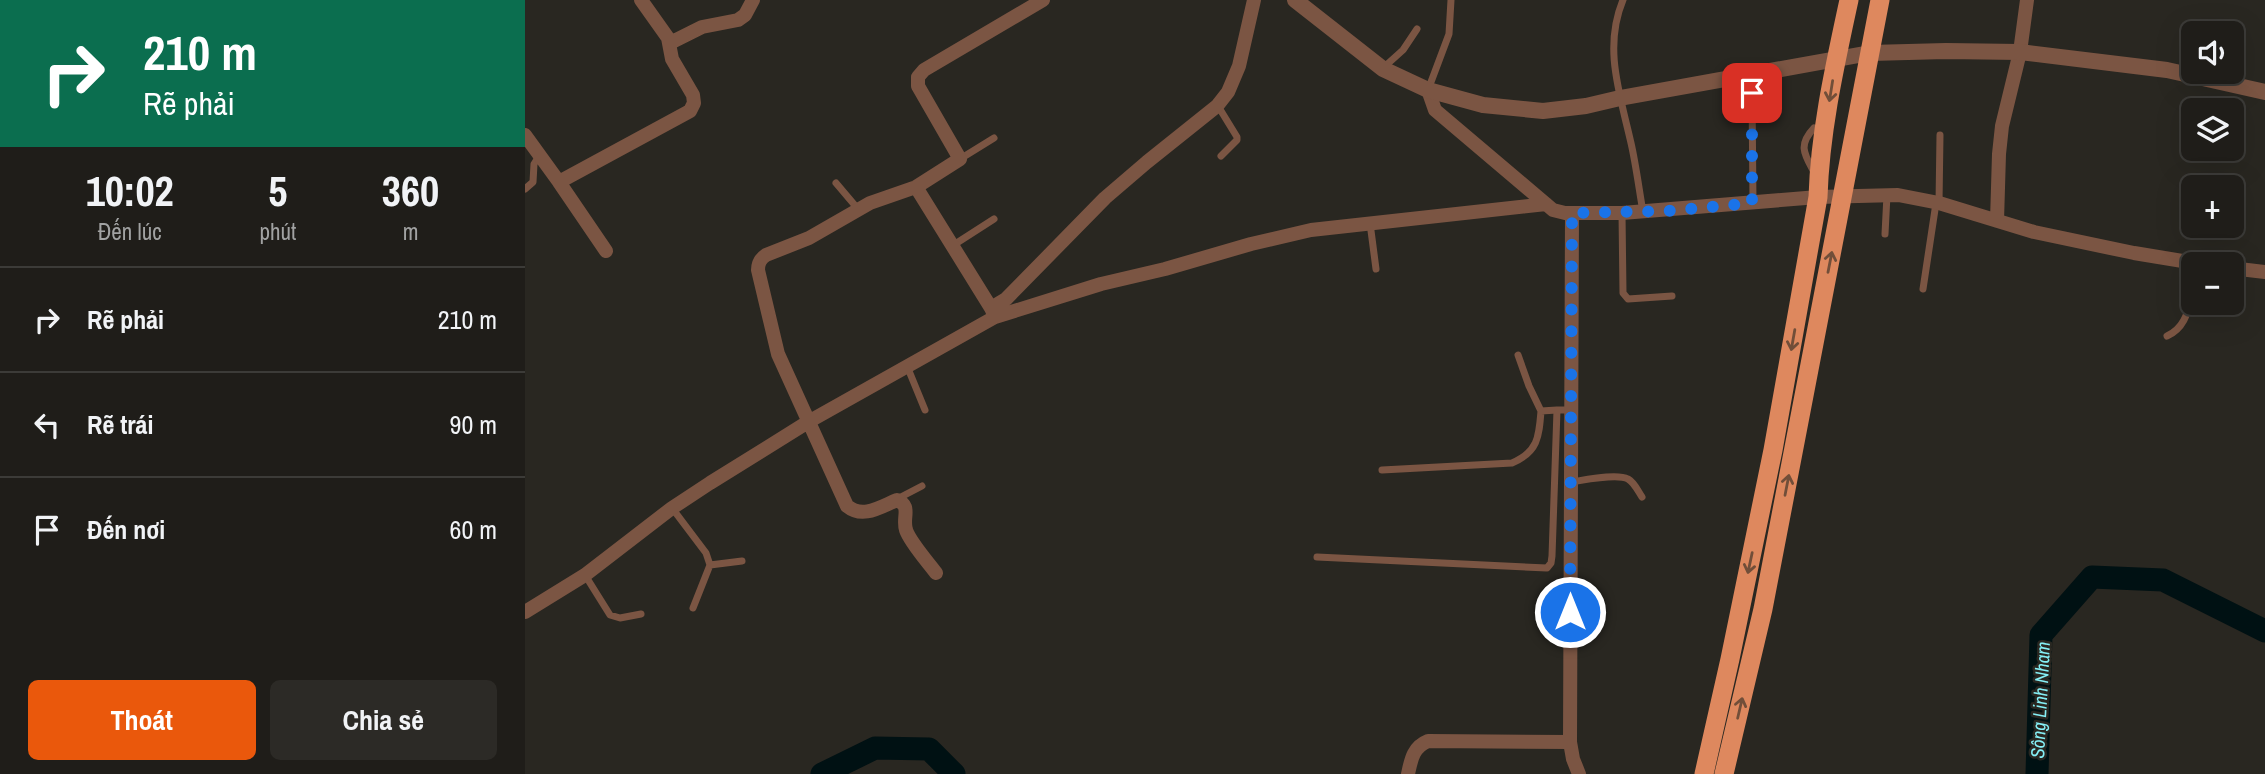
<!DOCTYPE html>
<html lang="vi">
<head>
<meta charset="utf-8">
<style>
	body { margin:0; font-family:"Archivo Narrow",sans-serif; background:#2c2a26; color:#f1f3f6; height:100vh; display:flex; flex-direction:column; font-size:26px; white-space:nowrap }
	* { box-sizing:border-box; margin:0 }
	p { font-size:23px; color:#a1a2a2 }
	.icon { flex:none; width:38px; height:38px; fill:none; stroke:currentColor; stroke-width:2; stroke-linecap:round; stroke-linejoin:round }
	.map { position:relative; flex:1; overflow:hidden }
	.panel { display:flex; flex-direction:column; background:#1f1d19; width:525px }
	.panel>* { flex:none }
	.hud { background:#0b6e4f; color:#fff; overflow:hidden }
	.fabs { position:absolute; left:1656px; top:21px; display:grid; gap:14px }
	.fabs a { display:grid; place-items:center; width:63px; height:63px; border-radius:10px; background:#1f1d19; box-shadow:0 7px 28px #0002,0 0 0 2px #3c3b38; font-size:35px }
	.pin { position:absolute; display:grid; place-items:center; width:60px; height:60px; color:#fff; margin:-30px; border-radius:14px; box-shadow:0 4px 10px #0006 }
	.me { position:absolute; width:77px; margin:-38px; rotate:0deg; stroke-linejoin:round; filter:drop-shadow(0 0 5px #0008) }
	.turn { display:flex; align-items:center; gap:24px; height:147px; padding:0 28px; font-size:32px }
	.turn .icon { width:91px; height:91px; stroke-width:2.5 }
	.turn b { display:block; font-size:49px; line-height:60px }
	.eta { display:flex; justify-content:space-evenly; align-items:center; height:119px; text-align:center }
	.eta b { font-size:42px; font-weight:700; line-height:49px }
	.cta { display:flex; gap:14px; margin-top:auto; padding:14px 28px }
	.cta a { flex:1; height:80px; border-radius:10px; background:#ea580c; color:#fff; font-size:28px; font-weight:700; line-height:80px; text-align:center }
	.cta a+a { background:#2c2a26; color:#f1f3f6 }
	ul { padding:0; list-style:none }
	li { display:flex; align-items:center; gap:21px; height:105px; padding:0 28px; border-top:2px solid #3c3b38 }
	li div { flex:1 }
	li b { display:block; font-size:26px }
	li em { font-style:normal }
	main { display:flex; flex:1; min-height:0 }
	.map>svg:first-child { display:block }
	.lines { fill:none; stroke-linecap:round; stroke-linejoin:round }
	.river { stroke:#001113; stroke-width:23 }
	.service { stroke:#7b5543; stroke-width:7 }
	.minor { stroke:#7b5543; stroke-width:14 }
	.tertiary { stroke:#7b5543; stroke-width:16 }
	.trunk { stroke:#de885e; stroke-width:19 }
	.oneway { stroke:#714e39 }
	.route { stroke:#1a73e8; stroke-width:12; stroke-dasharray:0 21.6 }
	.labels { text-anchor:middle; stroke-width:5; stroke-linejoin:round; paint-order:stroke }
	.water-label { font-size:19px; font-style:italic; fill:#85f0f6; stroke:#292721 }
</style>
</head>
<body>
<main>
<section class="panel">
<div class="hud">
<div class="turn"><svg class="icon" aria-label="right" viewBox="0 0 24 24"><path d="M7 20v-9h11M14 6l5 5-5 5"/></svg><div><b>210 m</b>Rẽ phải</div></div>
</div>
<div class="eta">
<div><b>10:02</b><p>Đến lúc</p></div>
<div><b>5</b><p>phút</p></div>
<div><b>360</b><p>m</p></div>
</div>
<ul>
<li><svg class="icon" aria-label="right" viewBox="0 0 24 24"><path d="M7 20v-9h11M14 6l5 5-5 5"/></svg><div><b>Rẽ phải</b></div><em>210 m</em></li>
<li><svg class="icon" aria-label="left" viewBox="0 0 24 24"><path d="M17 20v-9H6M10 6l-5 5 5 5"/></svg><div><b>Rẽ trái</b></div><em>90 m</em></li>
<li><svg class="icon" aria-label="arrive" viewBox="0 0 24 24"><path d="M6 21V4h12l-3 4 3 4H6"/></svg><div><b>Đến nơi</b></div><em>60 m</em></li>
</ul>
<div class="cta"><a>Thoát</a><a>Chia sẻ</a></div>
</section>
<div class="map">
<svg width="1740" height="774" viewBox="0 0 1740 774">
	<rect width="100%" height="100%" fill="#292721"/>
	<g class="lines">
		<path class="river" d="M297,774L350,748L404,749L429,774
			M1512,774L1516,635L1567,577L1638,580L1740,631"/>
		<path class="service" d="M1098,0C1078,48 1095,94 1106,143C1111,165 1114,189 1118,212
			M858,68L878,50L892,29
			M903,90L924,34L926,0
			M1227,93L1228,202
			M693,106L712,137V140L696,156
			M1289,128C1272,146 1280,155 1290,174
			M435,159L469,138
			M311,183L333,209
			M0,189L8,182L9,164L14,156
			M1414,203L1415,135
			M1097,213L1098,293L1103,299L1147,296
			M845,223L851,269
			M1360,234L1362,195
			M427,246L469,219
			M1398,289L1411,203
			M1642,336C1660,328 1663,311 1668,293
			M993,355L1004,386L1016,411L1032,410
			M382,366L400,410
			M857,470L987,463C1013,452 1014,437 1016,411
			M1046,482C1060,480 1092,473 1103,479C1109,482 1113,491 1117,497
			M372,499L397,486
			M147,508L181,553L185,565L168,608
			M792,557L1022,568L1026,563L1027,556L1032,410H1046
			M185,565L217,561
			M60,575L85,615L95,618L116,614"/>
		<path class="minor" d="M145,43L177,27L213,20L220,15L228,0
			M903,90L910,110L1028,210L1040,213H1097L1293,197L1373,195L1414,203L1509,232L1609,253L1676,264
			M0,135L34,182
			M391,187L466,308
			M1047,213L1045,742L1048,759L1054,774
			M1472,221L1474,154L1477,126L1495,52L1502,0
			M81,251L34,182L165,111L169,103L168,95L147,59L143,38L116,0
			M1706,268L1740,272
			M470,317L576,284L640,269L726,244L786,230L1021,204
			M411,573C402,561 385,542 381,530C377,517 387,506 372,500C355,507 338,519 322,506L253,354L233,270C233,263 235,259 241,255L284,238L345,203L391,187L435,159L393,86V77L399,70L518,0
			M0,612L60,575L147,508L185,483L283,422L470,317L466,308L481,299L580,198L622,162L692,106L703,92L714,66L729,0
			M883,774C886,760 888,747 903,741L1045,742"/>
		<path class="tertiary" d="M770,0L858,69L903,90L958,105L1018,111L1061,106L1095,98L1345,53L1421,51L1495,52L1642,70L1740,92"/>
		<path class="trunk" d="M1179,774L1205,659L1248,450L1293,197C1295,131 1310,65 1324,0
			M1199,774L1238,609L1355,0"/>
	</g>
	<defs><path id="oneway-shaft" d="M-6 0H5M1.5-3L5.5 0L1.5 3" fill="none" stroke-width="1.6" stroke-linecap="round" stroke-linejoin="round" transform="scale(1.75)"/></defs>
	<g class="oneway">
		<use href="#oneway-shaft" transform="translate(1306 91) rotate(99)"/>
		<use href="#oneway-shaft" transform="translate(1305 262) rotate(-79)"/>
		<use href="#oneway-shaft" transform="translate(1268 340) rotate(100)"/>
		<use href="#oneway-shaft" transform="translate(1262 485) rotate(-79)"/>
		<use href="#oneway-shaft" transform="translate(1225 563) rotate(102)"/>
		<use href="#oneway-shaft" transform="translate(1215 708) rotate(-77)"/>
	</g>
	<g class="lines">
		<path class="route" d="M1045,612L1047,213L1141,211L1227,203V93"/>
	</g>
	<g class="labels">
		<g class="water-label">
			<text transform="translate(1515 700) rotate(-87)" y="7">Sông Linh Nham</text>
		</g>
	</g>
</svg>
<div class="fabs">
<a><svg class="icon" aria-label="sound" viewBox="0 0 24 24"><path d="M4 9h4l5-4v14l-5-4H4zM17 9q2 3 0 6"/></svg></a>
<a><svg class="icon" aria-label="layers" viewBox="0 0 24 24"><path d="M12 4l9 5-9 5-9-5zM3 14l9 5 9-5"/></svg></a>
<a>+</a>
<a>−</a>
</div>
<div class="pin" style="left:1227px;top:93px;background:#d93025"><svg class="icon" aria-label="arrive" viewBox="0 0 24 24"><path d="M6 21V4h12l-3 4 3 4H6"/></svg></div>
<svg class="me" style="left:1045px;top:612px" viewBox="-20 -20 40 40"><circle r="17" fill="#1a73e8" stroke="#fff" stroke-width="3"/><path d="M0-11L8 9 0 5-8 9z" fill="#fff"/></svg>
</div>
</main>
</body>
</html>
